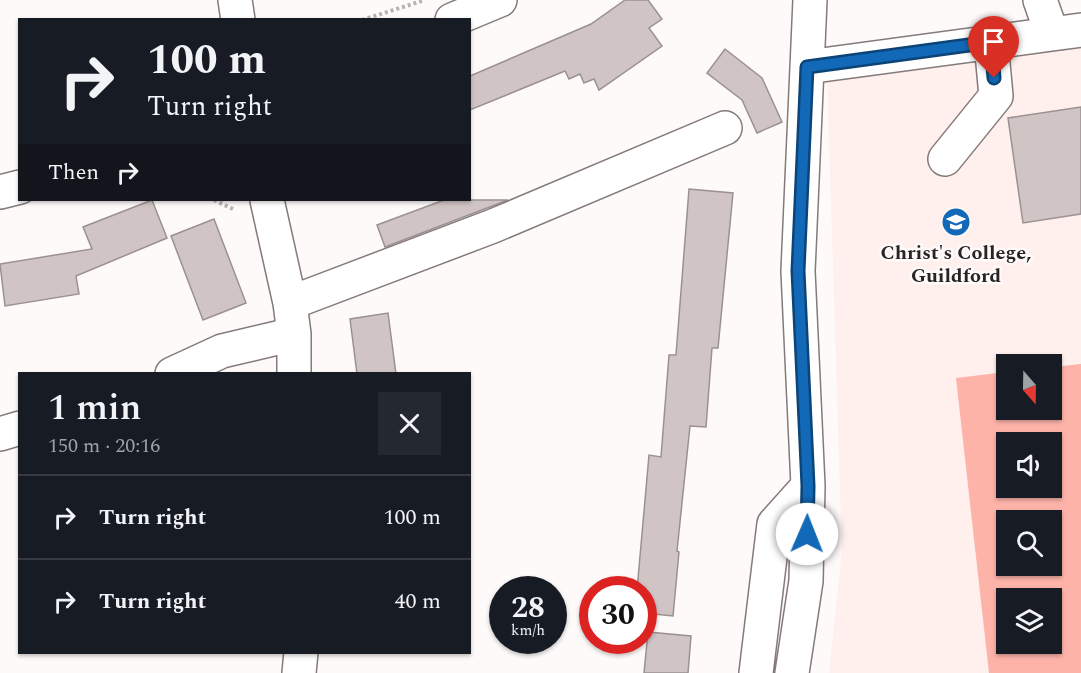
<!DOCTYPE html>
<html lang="en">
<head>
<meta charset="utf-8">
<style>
	body { margin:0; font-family:Spectral,serif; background:#242831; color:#f1f3f6; height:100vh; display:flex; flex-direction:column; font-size:22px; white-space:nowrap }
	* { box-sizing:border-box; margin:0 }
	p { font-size:20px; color:#9ea1a6 }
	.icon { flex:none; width:33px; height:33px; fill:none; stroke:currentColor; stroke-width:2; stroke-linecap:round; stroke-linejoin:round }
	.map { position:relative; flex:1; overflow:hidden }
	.details { position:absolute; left:18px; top:372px; width:453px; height:282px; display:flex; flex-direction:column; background:#171b24; border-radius:0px; box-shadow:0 2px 4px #0004 }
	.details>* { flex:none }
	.hud { position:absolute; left:18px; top:18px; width:453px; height:183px; border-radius:0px; box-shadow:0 2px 4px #0004; background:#171b24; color:#f1f3f6; overflow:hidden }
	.needle { width:39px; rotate:160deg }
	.buttons { position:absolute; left:996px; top:354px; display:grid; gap:12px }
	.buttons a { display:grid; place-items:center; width:66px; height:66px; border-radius:0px; background:#171b24; box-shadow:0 2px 4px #0004; font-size:30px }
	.speed { position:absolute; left:489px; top:576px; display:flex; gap:12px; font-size:30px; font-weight:700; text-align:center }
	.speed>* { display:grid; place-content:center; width:78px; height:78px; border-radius:50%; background:#171b24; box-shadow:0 2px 4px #0004; line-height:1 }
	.speed small { font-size:15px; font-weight:400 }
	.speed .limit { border:9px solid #d22; background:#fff; color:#111 }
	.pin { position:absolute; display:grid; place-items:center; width:51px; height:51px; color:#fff; margin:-62px -26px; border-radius:50% 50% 50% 0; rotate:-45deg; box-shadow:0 0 6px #0007 }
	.pin .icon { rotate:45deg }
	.me { position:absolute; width:66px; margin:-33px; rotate:1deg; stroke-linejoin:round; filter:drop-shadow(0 0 4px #0008) }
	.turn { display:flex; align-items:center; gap:21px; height:126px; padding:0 30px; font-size:27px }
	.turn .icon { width:78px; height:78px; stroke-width:2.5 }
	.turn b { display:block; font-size:42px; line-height:51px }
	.then { display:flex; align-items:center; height:57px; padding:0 30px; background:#0003; gap:12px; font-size:22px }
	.round { display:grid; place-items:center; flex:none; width:63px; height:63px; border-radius:0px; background:#242831 }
	.summary { display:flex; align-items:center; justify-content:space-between; height:102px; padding:0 30px }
	h1 { font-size:36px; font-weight:600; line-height:45px }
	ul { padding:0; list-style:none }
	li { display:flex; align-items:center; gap:18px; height:84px; padding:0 30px; border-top:2px solid #363941 }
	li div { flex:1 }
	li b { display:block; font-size:22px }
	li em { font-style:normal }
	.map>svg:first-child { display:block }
	.built { fill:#ffefed; fill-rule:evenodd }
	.green { fill:#feb3a9; fill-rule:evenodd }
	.building { fill:#d0c5c4; stroke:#9b9190; stroke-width:1.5 }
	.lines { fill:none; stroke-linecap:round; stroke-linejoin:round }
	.minor-casing { stroke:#847a79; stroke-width:36 }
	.path { stroke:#b6b2b1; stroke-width:4; stroke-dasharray:3 3; stroke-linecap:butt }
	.minor { stroke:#fff; stroke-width:33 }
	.route-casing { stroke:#0c4477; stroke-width:15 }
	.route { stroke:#1269b7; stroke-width:10 }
	.labels { text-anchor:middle; stroke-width:5; stroke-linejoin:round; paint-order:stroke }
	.poi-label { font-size:20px; font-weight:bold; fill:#282424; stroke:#fefaf9 }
</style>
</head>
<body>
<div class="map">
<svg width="1081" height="673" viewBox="0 0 1081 673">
	<rect width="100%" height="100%" fill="#fefaf9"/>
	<path class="built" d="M1081,42V673H829L842,551L827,79ZM1006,364H1052V410H1006ZM1006,442H1052V488H1006ZM1006,520H1052V566H1006ZM1006,598H1052V644H1006Z"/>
	<path class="green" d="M1081,364V673H989L956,378L1006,372V410H1052V367ZM1006,442H1052V488H1006ZM1006,520H1052V566H1006ZM1052,598V644H1006V598Z"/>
	<path class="building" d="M625,0H648L662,19L649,28L662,46L599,90L594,79L584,83L580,74L569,79L565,71L470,110V76L591,24Z
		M725,49L762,78L782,122L757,133L742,100L707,73Z
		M1081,107V214L1023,223L1008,118Z
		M689,189L733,193L718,348H712L706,427L690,426L677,551L679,552L673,616L644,613V590H637L649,455L661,457L669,355H676Z
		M152,200L167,238L76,276L79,294L5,306L0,264L92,249L83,227Z
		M444,200H508L385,247L377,225Z
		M214,219L246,303L203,320L171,236Z
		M388,313L396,374H357L350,319Z
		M648,632L691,636L688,673H644Z"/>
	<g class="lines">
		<g class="minor-casing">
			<path id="minor" d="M235,0L238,20
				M452,20L500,0
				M1052,34L1081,30
				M807,67L1052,34L1040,0
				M945,159L996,96L991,42
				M0,192L20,187
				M267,200L290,303L294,334V374
				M290,303L493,226L725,128
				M172,374L222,351L294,334
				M0,434L20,428
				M299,673L301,652
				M756,673L774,524L808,486
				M792,673L806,581L808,486L798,271L810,0"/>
		</g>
		<path class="path" d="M362,20L425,0
			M214,200L235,210"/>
		<use href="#minor" class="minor"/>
	</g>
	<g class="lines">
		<g class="route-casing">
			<path id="route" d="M807,534L808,486L798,271L807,67L991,42L994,78"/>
		</g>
		<use href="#route" class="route"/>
	</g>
	<defs>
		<g id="school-disc" transform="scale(1.5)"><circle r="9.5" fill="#1269b7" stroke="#fefaf9"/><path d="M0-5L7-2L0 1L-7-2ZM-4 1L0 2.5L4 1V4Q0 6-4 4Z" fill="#fff"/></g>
	</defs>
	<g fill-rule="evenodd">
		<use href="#school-disc" x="956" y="222"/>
	</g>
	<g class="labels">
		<g class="poi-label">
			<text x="956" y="259">Christ's College,<tspan x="956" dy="23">Guildford</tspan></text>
		</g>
	</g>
</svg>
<div class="buttons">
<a><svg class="needle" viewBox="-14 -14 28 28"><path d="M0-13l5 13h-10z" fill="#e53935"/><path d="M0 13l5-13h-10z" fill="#9ea1a6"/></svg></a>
<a><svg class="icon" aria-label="sound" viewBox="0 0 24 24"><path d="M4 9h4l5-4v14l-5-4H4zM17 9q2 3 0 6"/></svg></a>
<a><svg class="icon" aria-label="search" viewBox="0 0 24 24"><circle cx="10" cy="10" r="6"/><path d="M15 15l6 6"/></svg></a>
<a><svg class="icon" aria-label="layers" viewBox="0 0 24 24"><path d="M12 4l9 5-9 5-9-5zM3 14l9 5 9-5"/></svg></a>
</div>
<div class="speed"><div>28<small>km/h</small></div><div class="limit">30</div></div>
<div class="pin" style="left:994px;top:78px;background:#d93025"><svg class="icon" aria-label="arrive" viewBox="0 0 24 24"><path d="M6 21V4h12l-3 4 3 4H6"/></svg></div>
<svg class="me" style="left:807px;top:534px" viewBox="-20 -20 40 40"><circle r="19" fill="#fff"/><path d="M0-13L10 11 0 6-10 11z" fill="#1269b7"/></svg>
<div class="hud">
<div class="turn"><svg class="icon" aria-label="right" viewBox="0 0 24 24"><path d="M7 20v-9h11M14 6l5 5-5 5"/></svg><div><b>100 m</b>Turn right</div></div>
<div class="then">Then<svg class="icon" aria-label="right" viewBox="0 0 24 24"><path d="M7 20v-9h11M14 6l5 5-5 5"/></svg></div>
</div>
<section class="details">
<div class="summary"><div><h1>1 min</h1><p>150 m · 20:16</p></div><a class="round"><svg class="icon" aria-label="close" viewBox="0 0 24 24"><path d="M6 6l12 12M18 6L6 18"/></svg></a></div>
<ul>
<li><svg class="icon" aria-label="right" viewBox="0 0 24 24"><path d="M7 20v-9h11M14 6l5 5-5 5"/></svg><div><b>Turn right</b></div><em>100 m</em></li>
<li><svg class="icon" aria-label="right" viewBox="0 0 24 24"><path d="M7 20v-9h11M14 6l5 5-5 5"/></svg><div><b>Turn right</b></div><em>40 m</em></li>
</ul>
</section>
</div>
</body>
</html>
